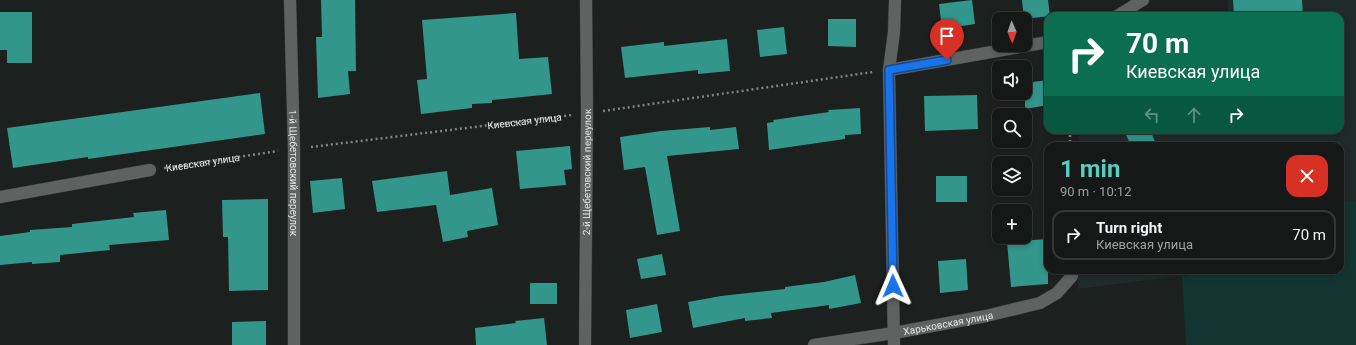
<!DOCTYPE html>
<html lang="en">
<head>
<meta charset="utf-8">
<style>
	body { margin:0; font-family:Roboto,sans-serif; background:#222524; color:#f1f3f6; height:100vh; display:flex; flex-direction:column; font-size:15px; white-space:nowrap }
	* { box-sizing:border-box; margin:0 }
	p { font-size:13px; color:#9da0a1 }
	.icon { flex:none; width:22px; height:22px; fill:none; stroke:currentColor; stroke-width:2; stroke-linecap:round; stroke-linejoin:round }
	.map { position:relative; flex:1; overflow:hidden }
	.drawer { position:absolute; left:1044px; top:142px; width:300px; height:132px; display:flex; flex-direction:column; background:#151817; border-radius:12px; box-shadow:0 2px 6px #0003,0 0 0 1px #343736 }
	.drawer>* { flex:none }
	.guide { position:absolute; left:1044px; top:12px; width:300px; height:122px; border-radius:12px; box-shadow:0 2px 6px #0003,0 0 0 1px #343736; background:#0b6e4f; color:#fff; overflow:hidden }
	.needle { width:26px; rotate:178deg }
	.fabs { position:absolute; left:992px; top:12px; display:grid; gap:8px }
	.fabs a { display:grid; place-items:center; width:40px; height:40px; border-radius:8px; background:#151817; box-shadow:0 2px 6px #0003,0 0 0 1px #343736; font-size:20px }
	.pin { position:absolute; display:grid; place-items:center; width:34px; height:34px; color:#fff; margin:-41px -17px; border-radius:50% 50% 50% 0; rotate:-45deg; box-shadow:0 0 4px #0007 }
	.pin .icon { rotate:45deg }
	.me { position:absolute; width:44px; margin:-22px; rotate:359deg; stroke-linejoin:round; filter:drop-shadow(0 0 3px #0008) }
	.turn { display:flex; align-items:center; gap:14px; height:84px; padding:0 16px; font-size:18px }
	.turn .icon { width:52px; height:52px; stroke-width:2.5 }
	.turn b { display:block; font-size:28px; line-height:34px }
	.lanes { display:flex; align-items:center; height:38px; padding:0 16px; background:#0003; justify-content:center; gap:20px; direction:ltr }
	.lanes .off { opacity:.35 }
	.round { display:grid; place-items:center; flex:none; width:42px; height:42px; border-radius:12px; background:#222524 }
	.headline { display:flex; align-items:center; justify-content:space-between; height:68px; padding:0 16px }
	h1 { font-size:24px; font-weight:700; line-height:30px; color:#59cebf }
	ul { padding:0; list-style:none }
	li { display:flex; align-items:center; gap:12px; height:50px; margin:0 8px 6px; padding:0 8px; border:2px solid #343736; border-radius:12px }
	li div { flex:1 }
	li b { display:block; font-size:15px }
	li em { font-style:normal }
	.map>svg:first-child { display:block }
	.built { fill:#1f2b29 }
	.green { fill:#123531 }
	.building { fill:#32968a }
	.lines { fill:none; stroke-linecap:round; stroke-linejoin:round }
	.minor-casing { stroke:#373a39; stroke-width:13 }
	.path { stroke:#808382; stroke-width:2.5; stroke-dasharray:2 3; stroke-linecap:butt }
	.minor { stroke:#5e6362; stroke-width:12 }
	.route-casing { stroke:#114b97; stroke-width:10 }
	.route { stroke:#1a73e8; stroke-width:7 }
	.labels { text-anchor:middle; stroke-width:4; stroke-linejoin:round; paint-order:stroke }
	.street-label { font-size:10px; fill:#e3e6e5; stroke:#080909 }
</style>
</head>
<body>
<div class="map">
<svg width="1356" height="345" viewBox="0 0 1356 345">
	<rect width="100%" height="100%" fill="#1c201f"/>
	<path class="built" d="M1228,0H1356V201H1340V146H1079V130H1340V16H1228Z
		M1078,270H1225L1078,289Z"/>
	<path class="green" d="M1340,201H1356V345H1186L1182,276L1225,270H1340Z"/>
	<path class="building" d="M321,0H355L356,71H348L350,94L318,98L316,37H322Z
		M972,0L975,24L942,29L939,4Z
		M1022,0H1048L1050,16L1024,19Z
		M1233,0H1302L1303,16H1234Z
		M0,12H32V63H7V50H0Z
		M516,13L519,59L548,57L552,94L492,100V103L472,104V108L421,114L417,80L427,79L422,20Z
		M828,19H856V47L828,46Z
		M784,27L787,54L760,57L757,30Z
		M727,39L730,71L698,74V70L625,78L621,47L664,42V46Z
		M1048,80V105L1025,109V83Z
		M260,93L265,134L88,159V157L13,168L7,128Z
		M977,95L978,129L925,131L924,96Z
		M860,108L861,134L845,135V139L769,150L767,123L774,122L773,120L829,112L828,110Z
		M710,127V130L736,127L739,149L667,156L680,231L657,235L645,167L624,170L620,137L661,131Z
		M1124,130H1150L1157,146H1131Z
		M570,146L572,169L564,170L566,185L520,189L516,151Z
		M447,171L450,195L492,188L498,225L467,231L468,237L443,242L436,205L377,212L372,181Z
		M936,176H967V202H936Z
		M342,178L345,209L313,213L310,181Z
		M268,199V290L229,291L228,237H223L222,200Z
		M166,210L169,240L109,245L110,250L60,255V262L32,264V262L0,265V236L30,232V230L72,227V224L134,217L133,213Z
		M1048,239V284L1011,287L1007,242Z
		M662,254L666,275L641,279L637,259Z
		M966,259L968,290L940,293L938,261Z
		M855,275L861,303L829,309V305L771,313L772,318L745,321V318L693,328L688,302L721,296L785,289V287L824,282Z
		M530,283H557V304H530Z
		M657,304L662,332L630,338L626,310Z
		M544,318L547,345H476L475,328L516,323L515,321Z
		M266,321V345H232V322Z"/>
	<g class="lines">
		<g class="minor-casing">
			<g id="minor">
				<path id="s3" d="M290,0L294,149V345"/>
				<path d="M1117,16L1143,0"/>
				<path d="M889,70L1048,42"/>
				<path d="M0,197L150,170"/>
				<path id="s4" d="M585,345L587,113L586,0"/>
				<path id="s5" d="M814,345L894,333L986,316L1040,303L1057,293L1072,276"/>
				<path d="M894,345L889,70L894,32L895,0"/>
			</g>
		</g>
		<g class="path">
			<path d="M603,111L873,72"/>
			<path d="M1070,130V146"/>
			<path id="s1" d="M311,147L572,115"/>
			<path id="s2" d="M164,168L278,151"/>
		</g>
		<use href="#minor" class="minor"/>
	</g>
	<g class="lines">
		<g class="route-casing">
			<path id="route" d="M893,286L889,70L947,60"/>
		</g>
		<use href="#route" class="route"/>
	</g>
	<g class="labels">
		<g class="street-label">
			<text dy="4" stroke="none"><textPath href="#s1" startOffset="215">Киевская улица</textPath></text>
			<text dy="4" stroke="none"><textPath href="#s2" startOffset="39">Киевская улица</textPath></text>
			<text dy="4" stroke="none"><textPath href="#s3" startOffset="173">1-й Щебетовский переулок</textPath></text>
			<text dy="4" stroke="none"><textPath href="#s4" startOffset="173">2-й Щебетовский переулок</textPath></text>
			<text dy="4" stroke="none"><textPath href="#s5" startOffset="136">Харьковская улица</textPath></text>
		</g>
	</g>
</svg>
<div class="fabs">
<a><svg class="needle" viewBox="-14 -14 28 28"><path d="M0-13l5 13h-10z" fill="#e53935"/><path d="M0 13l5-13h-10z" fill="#9da0a1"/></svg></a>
<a><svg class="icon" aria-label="sound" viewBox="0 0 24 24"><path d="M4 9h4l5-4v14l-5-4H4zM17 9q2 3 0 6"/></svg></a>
<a><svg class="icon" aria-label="search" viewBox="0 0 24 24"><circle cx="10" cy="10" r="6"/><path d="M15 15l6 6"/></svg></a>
<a><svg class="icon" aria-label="layers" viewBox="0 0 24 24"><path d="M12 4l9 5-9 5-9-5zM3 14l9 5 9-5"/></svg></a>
<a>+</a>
</div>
<div class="pin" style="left:947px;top:60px;background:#d93025"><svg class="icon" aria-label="arrive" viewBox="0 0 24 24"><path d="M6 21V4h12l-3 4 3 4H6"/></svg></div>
<svg class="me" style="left:893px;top:286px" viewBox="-20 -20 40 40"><path d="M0-17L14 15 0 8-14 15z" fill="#1a73e8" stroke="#fff" stroke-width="4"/></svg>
<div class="guide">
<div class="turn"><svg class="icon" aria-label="right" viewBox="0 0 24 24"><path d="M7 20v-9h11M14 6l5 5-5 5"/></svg><div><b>70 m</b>Киевская улица</div></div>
<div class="lanes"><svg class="icon off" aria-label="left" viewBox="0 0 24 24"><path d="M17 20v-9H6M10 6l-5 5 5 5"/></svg><svg class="icon off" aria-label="ahead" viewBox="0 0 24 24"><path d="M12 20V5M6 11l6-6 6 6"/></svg><svg class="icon" aria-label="right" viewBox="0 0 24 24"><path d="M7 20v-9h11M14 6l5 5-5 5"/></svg></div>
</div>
<section class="drawer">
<div class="headline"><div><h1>1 min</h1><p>90 m · 10:12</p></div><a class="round" style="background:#d93025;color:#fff"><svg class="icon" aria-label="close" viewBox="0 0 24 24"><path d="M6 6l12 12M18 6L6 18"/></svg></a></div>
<ul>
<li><svg class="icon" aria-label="right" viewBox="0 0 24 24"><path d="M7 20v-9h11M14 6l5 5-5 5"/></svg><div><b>Turn right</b><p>Киевская улица</p></div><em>70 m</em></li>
</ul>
</section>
</div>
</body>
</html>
